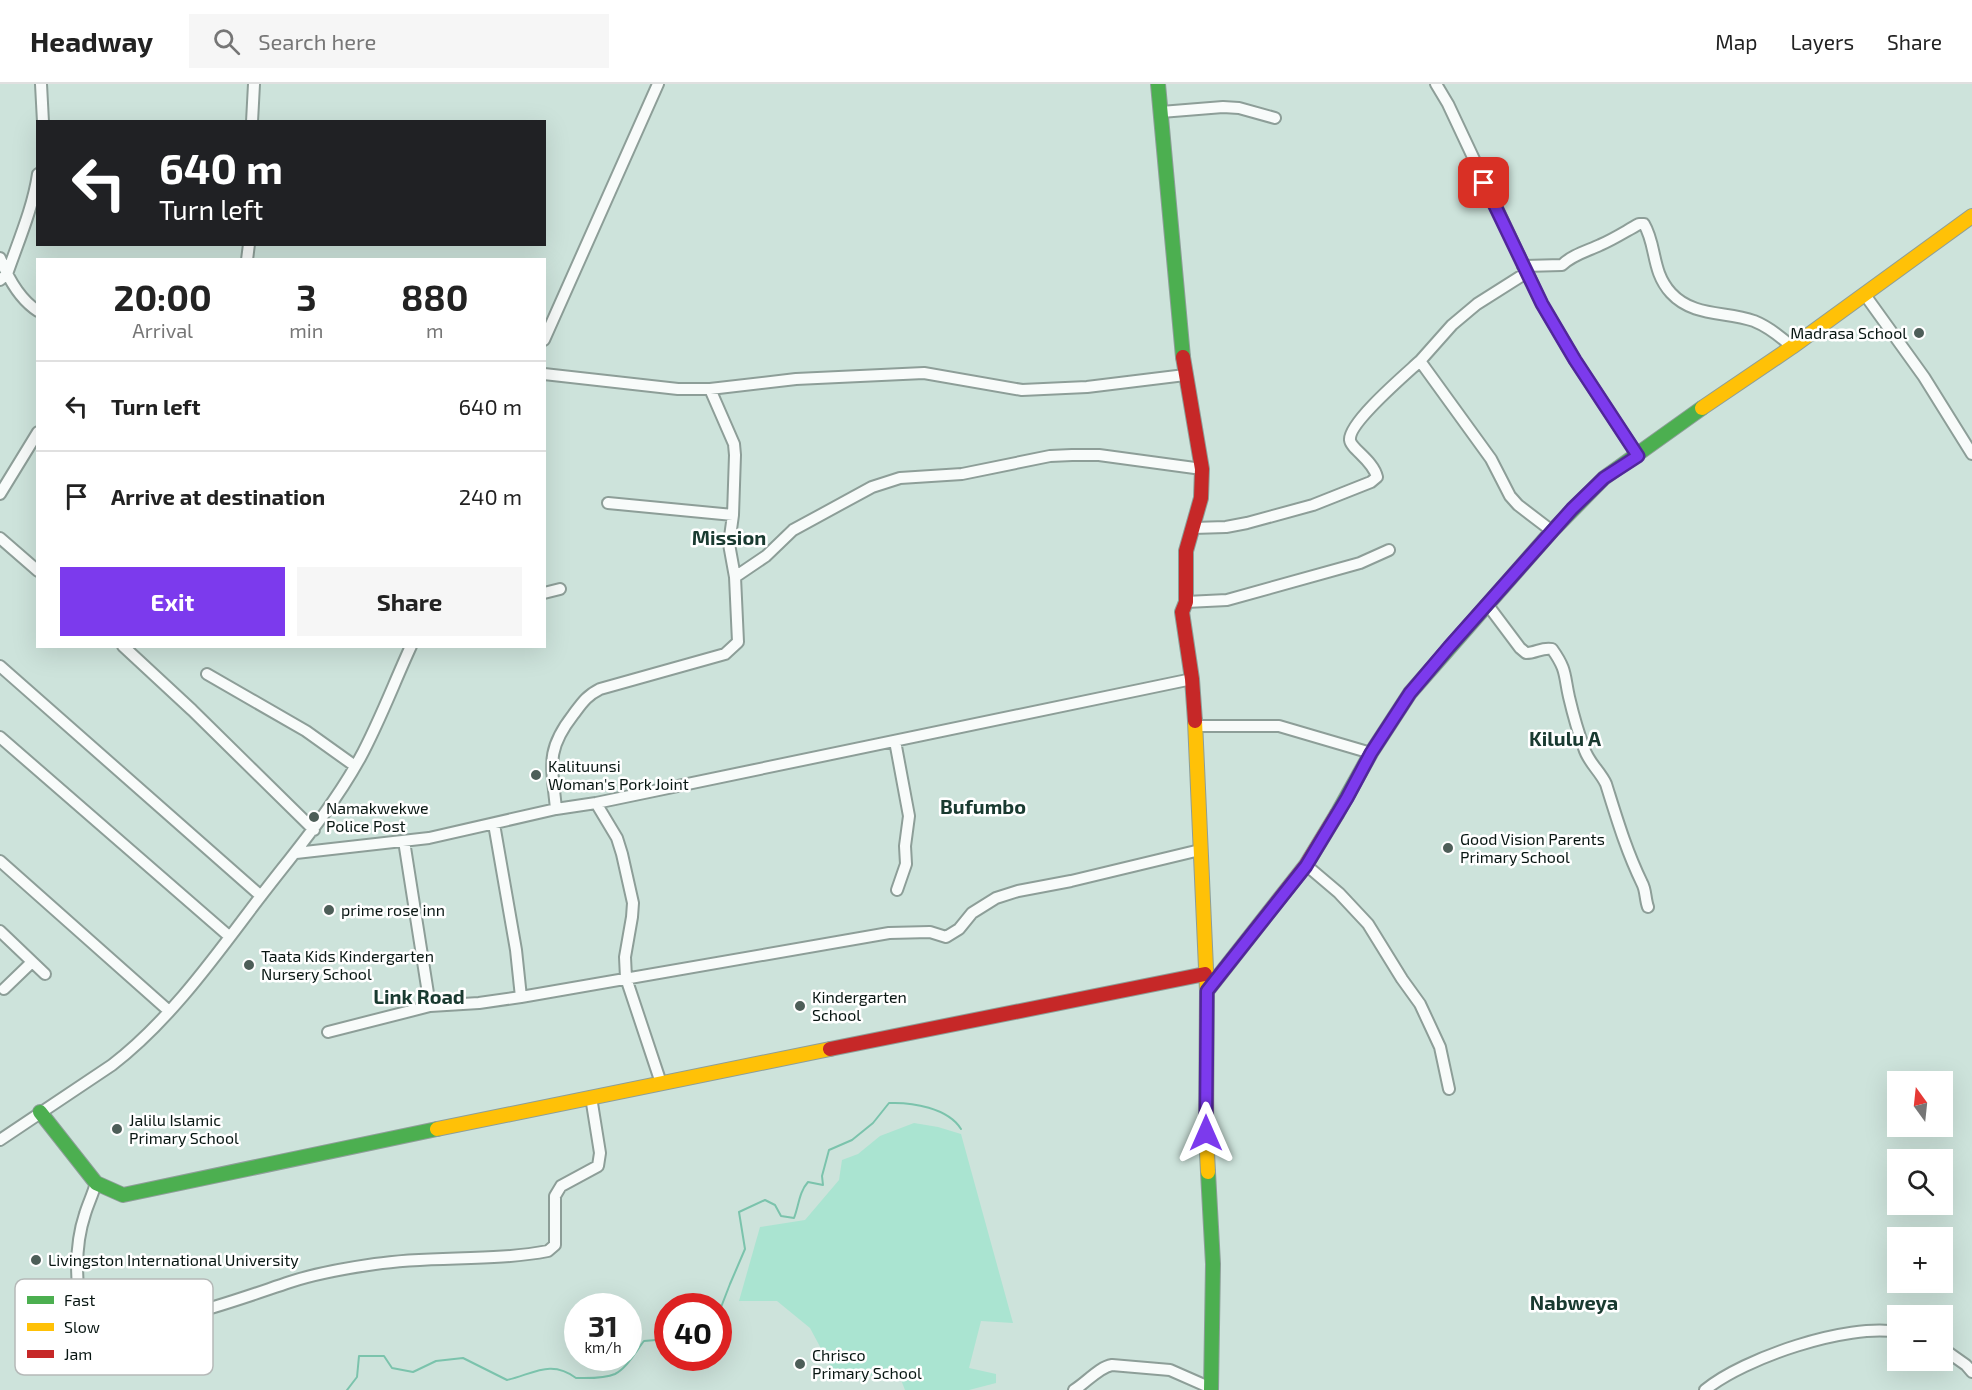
<!DOCTYPE html>
<html lang="en">
<head>
<meta charset="utf-8">
<style>
	body { margin:0; font-family:"Exo 2",sans-serif; background:#f6f6f6; color:#222; height:100vh; display:flex; flex-direction:column; font-size:22px; white-space:nowrap }
	* { box-sizing:border-box; margin:0 }
	p { font-size:20px; color:#767676 }
	.icon { flex:none; width:33px; height:33px; fill:none; stroke:currentColor; stroke-width:2; stroke-linecap:round; stroke-linejoin:round }
	.map { position:relative; flex:1; overflow:hidden }
	.drawer { position:absolute; left:36px; top:174px; width:510px; height:390px; display:flex; flex-direction:column; background:#fff; border-radius:0px; box-shadow:0 6px 24px #0002 }
	.drawer>* { flex:none }
	.guide { position:absolute; left:36px; top:36px; width:510px; height:126px; border-radius:0px; box-shadow:0 6px 24px #0002; background:#202124; color:#fff; overflow:hidden }
	.needle { width:39px; rotate:345deg }
	.controls { position:absolute; left:1887px; top:987px; display:grid; gap:12px }
	.controls a { display:grid; place-items:center; width:66px; height:66px; border-radius:0px; background:#fff; box-shadow:0 6px 24px #0002; font-size:30px }
	.speed { position:absolute; left:564px; top:1209px; display:flex; gap:12px; font-size:30px; font-weight:700; text-align:center }
	.speed>* { display:grid; place-content:center; width:78px; height:78px; border-radius:50%; background:#fff; box-shadow:0 6px 24px #0002; line-height:1 }
	.speed small { font-size:15px; font-weight:400 }
	.speed .limit { border:9px solid #d22; background:#fff; color:#111 }
	.pin { position:absolute; display:grid; place-items:center; width:51px; height:51px; color:#fff; margin:-26px; border-radius:12px; box-shadow:0 3px 9px #0006 }
	.me { position:absolute; width:66px; margin:-33px; rotate:0deg; stroke-linejoin:round; filter:drop-shadow(0 0 4px #0008) }
	.turn { display:flex; align-items:center; gap:21px; height:126px; padding:0 24px; font-size:27px }
	.turn .icon { width:78px; height:78px; stroke-width:2.5 }
	.turn b { display:block; font-size:42px; line-height:51px }
	.eta { display:flex; justify-content:space-evenly; align-items:center; height:102px; text-align:center }
	.eta b { font-size:36px; font-weight:700; line-height:42px }
	.cta { display:flex; gap:12px; margin-top:auto; padding:12px 24px }
	.cta a { flex:1; height:69px; border-radius:0px; background:#7c3aed; color:#fff; font-size:24px; font-weight:700; line-height:69px; text-align:center }
	.cta a+a { background:#f6f6f6; color:#222 }
	ul { padding:0; list-style:none }
	li { display:flex; align-items:center; gap:18px; height:90px; padding:0 24px; border-top:2px solid #e0e0e0 }
	li div { flex:1 }
	li b { display:block; font-size:22px }
	li em { font-style:normal }
	header { display:flex; align-items:center; gap:36px; box-sizing:border-box; height:84px; padding:0 30px; background:#fff; border-bottom:2px solid #e0e0e0 }
	header strong { font-size:28px }
	nav { display:flex; gap:33px; margin-inline-start:auto; font-size:21px }
	.search { width:420px; height:54px; background:#f6f6f6; display:flex; align-items:center; gap:15px; box-sizing:border-box; padding:0 21px; border-radius:0px; color:#767676; font-size:22px }
	.map>svg:first-child { display:block }
	.green { fill:#aae4d1 }
	.lines { fill:none; stroke-linecap:round; stroke-linejoin:round }
	.stream { stroke:#7bc3ac; stroke-width:2 }
	.street-casing { stroke:#8d9e98; stroke-width:14 }
	.fast-casing { stroke:#8d9e98; stroke-width:16 }
	.slow-casing { stroke:#8d9e98; stroke-width:16 }
	.jam-casing { stroke:#8d9e98; stroke-width:16 }
	.street { stroke:#f8fbfa; stroke-width:10 }
	.fast { stroke:#4caf50; stroke-width:14 }
	.slow { stroke:#ffc107; stroke-width:14 }
	.jam { stroke:#c62828; stroke-width:14 }
	.route-casing { stroke:#51269a; stroke-width:15 }
	.route { stroke:#7c3aed; stroke-width:10 }
	.poi-dot { fill:#4d5e58; stroke:#fff; stroke-width:2 }
	.labels { text-anchor:middle; stroke-width:5; stroke-linejoin:round; paint-order:stroke }
	.poi-label { font-size:16px; fill:#081612; stroke:#fff; text-anchor:start }
	.quarter-label { font-size:20px; font-weight:bold; fill:#193a30; stroke:#fff }
	.key { fill:#fff; stroke:#b5b9b8; stroke-width:1.5 }
	.key-label { font-size:16px; fill:#081612 }
</style>
</head>
<body>
<header>
<strong>Headway</strong>
<div class="search"><svg class="icon" aria-label="search" viewBox="0 0 24 24"><circle cx="10" cy="10" r="6"/><path d="M15 15l6 6"/></svg>Search here</div>
<nav><a>Map</a><a>Layers</a><a>Share</a></nav>
</header>
<div class="map">
<svg width="1972" height="1306" viewBox="0 0 1972 1306">
	<rect width="100%" height="100%" fill="#cde3db"/>
	<path class="green" d="M914,1039L938,1043L961,1050L1013,1239L981,1237L969,1284L996,1290V1299L969,1306H905L896,1283L873,1291L839,1298L810,1244L777,1217H739L760,1143L805,1136L839,1096L842,1076L858,1070L880,1052Z"/>
	<g class="lines">
		<path class="stream" d="M718,1231L730,1200L745,1165L739,1128L765,1116L775,1121L781,1132L794,1134C799,1121 799,1108 808,1098L823,1101L822,1092L829,1066L852,1056L873,1039L889,1019C912,1018 948,1024 961,1045
			M347,1306L357,1293L359,1272H384L392,1284L413,1288L436,1277L463,1274L507,1296C533,1290 551,1275 576,1294C587,1294 604,1295 615,1290C627,1284 636,1267 644,1257L668,1255"/>
		<g class="street-casing">
			<path id="street" d="M41,0L43,38
				M1436,0L1448,20L1542,220L1575,276L1638,372
				M1161,28L1223,23L1239,24L1275,34
				M252,38L254,0
				M0,174C8,194 19,215 38,227
				M247,176L249,160
				M1523,182L1562,181C1572,171 1587,167 1600,161C1614,155 1626,147 1639,140H1644C1657,162 1651,187 1671,209C1693,233 1725,227 1754,237C1769,243 1780,252 1792,263
				M1526,189L1477,220L1452,241L1420,277L1491,375L1510,412L1518,421L1552,447
				M0,196L7,190C18,158 33,124 38,90
				M1865,211L1924,293L1972,370
				M544,256L658,0
				M544,290L678,305H710L796,295L924,289L1022,306L1087,303L1185,291
				M0,410L38,348
				M608,419L733,431
				M1193,444L1226,443L1247,439L1313,421L1371,398L1377,393C1373,376 1351,365 1350,356C1348,339 1406,290 1420,277
				M0,454L38,487
				M735,493L766,472L793,446L872,403L900,394L962,390L1050,372L1072,371H1099L1202,385
				M544,509L560,505
				M1186,518L1227,516L1360,479L1389,466
				M1487,520L1520,564L1526,569C1536,569 1542,563 1552,565C1567,586 1564,591 1569,613C1573,630 1578,648 1584,664C1588,678 1600,687 1606,700C1617,735 1626,766 1642,799C1646,806 1645,815 1648,823
				M123,562L192,626L314,746
				M0,582L261,812
				M207,590L306,647L355,682
				M1195,642H1279L1371,669
				M0,653L230,853
				M895,657L909,732L905,762L906,780L897,806
				M596,719L617,754L622,770L633,819L632,833L625,873L626,894L661,999
				M556,725C552,682 545,667 573,631C582,619 586,612 600,605L725,570L738,558L735,493L729,460L733,431L735,371L734,360L710,305
				M296,769L429,754L556,725L596,719L1192,595
				M0,777L169,927
				M1306,781L1339,809L1368,840L1402,895L1420,920L1440,963L1449,1005
				M0,847L45,890
				M4,905L31,879
				M521,913L889,849L930,848L946,853L959,845L972,829L996,814L1018,807L1071,797L1200,766
				M430,922L479,919L521,913L516,866L494,740
				M328,948L430,922L404,757
				M0,1056L112,981C164,941 206,885 245,833C284,780 328,732 360,674C379,639 394,599 411,562
				M96,1099C93,1110 88,1120 85,1130C75,1160 72,1215 91,1242C155,1247 230,1218 290,1198C317,1189 347,1184 375,1180C432,1171 491,1178 548,1167L555,1161V1112L561,1102L598,1082L600,1069L591,1013
				M1942,1264L1966,1281L1972,1288
				M1074,1306C1086,1299 1099,1283 1112,1281L1170,1286L1211,1304
				M1705,1306C1744,1274 1847,1239 1898,1248"/>
		</g>
		<g class="fast-casing">
			<path id="fast" d="M1158,0L1183,273
				M1337,730L1371,669L1410,609L1552,447L1604,394L1702,324
				M40,1028L96,1099L123,1111L437,1045
				M1208,1088L1213,1180L1211,1306"/>
		</g>
		<g class="slow-casing">
			<path id="slow" d="M1702,324L1792,263L1972,132
				M1195,637L1207,907L1206,1049L1208,1088
				M437,1045L830,965"/>
		</g>
		<g class="jam-casing">
			<path id="jam" d="M1183,273L1202,385L1201,414L1186,467V518L1182,528L1192,595L1195,637
				M1207,907L1306,781L1337,730
				M830,965L1205,890"/>
		</g>
		<use href="#street" class="street"/>
		<use href="#fast" class="fast"/>
		<use href="#slow" class="slow"/>
		<use href="#jam" class="jam"/>
	</g>
	<g class="lines">
		<g class="route-casing">
			<path id="route" d="M1206,1049L1207,907L1306,782L1347,714L1371,669L1410,609L1449,563L1572,425L1604,394L1638,372L1575,276L1542,220L1484,99"/>
		</g>
		<use href="#route" class="route"/>
	</g>
	<g class="poi-dot">
		<circle cx="1919" cy="249" r="6"/>
		<circle cx="536" cy="691" r="6"/>
		<circle cx="314" cy="733" r="6"/>
		<circle cx="1448" cy="764" r="6"/>
		<circle cx="329" cy="826" r="6"/>
		<circle cx="249" cy="881" r="6"/>
		<circle cx="800" cy="922" r="6"/>
		<circle cx="117" cy="1045" r="6"/>
		<circle cx="36" cy="1176" r="6"/>
		<circle cx="800" cy="1280" r="6"/>
	</g>
	<g class="labels">
		<g class="poi-label">
			<text x="1907" y="255" text-anchor="end">Madrasa School</text>
			<text x="548" y="688">Kalituunsi<tspan x="548" dy="18">Woman's Pork Joint</tspan></text>
			<text x="326" y="730">Namakwekwe<tspan x="326" dy="18">Police Post</tspan></text>
			<text x="1460" y="761">Good Vision Parents<tspan x="1460" dy="18">Primary School</tspan></text>
			<text x="341" y="832">prime rose inn</text>
			<text x="261" y="878">Taata Kids Kindergarten<tspan x="261" dy="18">Nursery School</tspan></text>
			<text x="812" y="919">Kindergarten<tspan x="812" dy="18">School</tspan></text>
			<text x="129" y="1042">Jalilu Islamic<tspan x="129" dy="18">Primary School</tspan></text>
			<text x="48" y="1182">Livingston International University</text>
			<text x="812" y="1277">Chrisco<tspan x="812" dy="18">Primary School</tspan></text>
		</g>
		<g class="quarter-label">
			<text x="729" y="461">Mission</text>
			<text x="1565" y="662">Kilulu A</text>
			<text x="983" y="730">Bufumbo</text>
			<text x="419" y="920">Link Road</text>
			<text x="1574" y="1226">Nabweya</text>
		</g>
	</g>
	<rect x="15" y="1195" width="198" height="96" rx="9" class="key"/>
	<rect x="27" y="1212" width="27" height="8" fill="#4caf50"/>
	<rect x="27" y="1239" width="27" height="8" fill="#ffc107"/>
	<rect x="27" y="1266" width="27" height="8" fill="#c62828"/>
	<g class="key-label">
		<text x="64" y="1222">Fast</text>
		<text x="64" y="1249">Slow</text>
		<text x="64" y="1276">Jam</text>
	</g>
</svg>
<div class="controls">
<a><svg class="needle" viewBox="-14 -14 28 28"><path d="M0-13l5 13h-10z" fill="#e53935"/><path d="M0 13l5-13h-10z" fill="#767676"/></svg></a>
<a><svg class="icon" aria-label="search" viewBox="0 0 24 24"><circle cx="10" cy="10" r="6"/><path d="M15 15l6 6"/></svg></a>
<a>+</a>
<a>−</a>
</div>
<div class="speed"><div>31<small>km/h</small></div><div class="limit">40</div></div>
<div class="pin" style="left:1484px;top:99px;background:#d93025"><svg class="icon" aria-label="arrive" viewBox="0 0 24 24"><path d="M6 21V4h12l-3 4 3 4H6"/></svg></div>
<svg class="me" style="left:1206px;top:1049px" viewBox="-20 -20 40 40"><path d="M0-17L14 15 0 8-14 15z" fill="#7c3aed" stroke="#fff" stroke-width="4"/></svg>
<div class="guide">
<div class="turn"><svg class="icon" aria-label="left" viewBox="0 0 24 24"><path d="M17 20v-9H6M10 6l-5 5 5 5"/></svg><div><b>640 m</b>Turn left</div></div>
</div>
<section class="drawer">
<div class="eta">
<div><b>20:00</b><p>Arrival</p></div>
<div><b>3</b><p>min</p></div>
<div><b>880</b><p>m</p></div>
</div>
<ul>
<li><svg class="icon" aria-label="left" viewBox="0 0 24 24"><path d="M17 20v-9H6M10 6l-5 5 5 5"/></svg><div><b>Turn left</b></div><em>640 m</em></li>
<li><svg class="icon" aria-label="arrive" viewBox="0 0 24 24"><path d="M6 21V4h12l-3 4 3 4H6"/></svg><div><b>Arrive at destination</b></div><em>240 m</em></li>
</ul>
<div class="cta"><a>Exit</a><a>Share</a></div>
</section>
</div>
</body>
</html>
